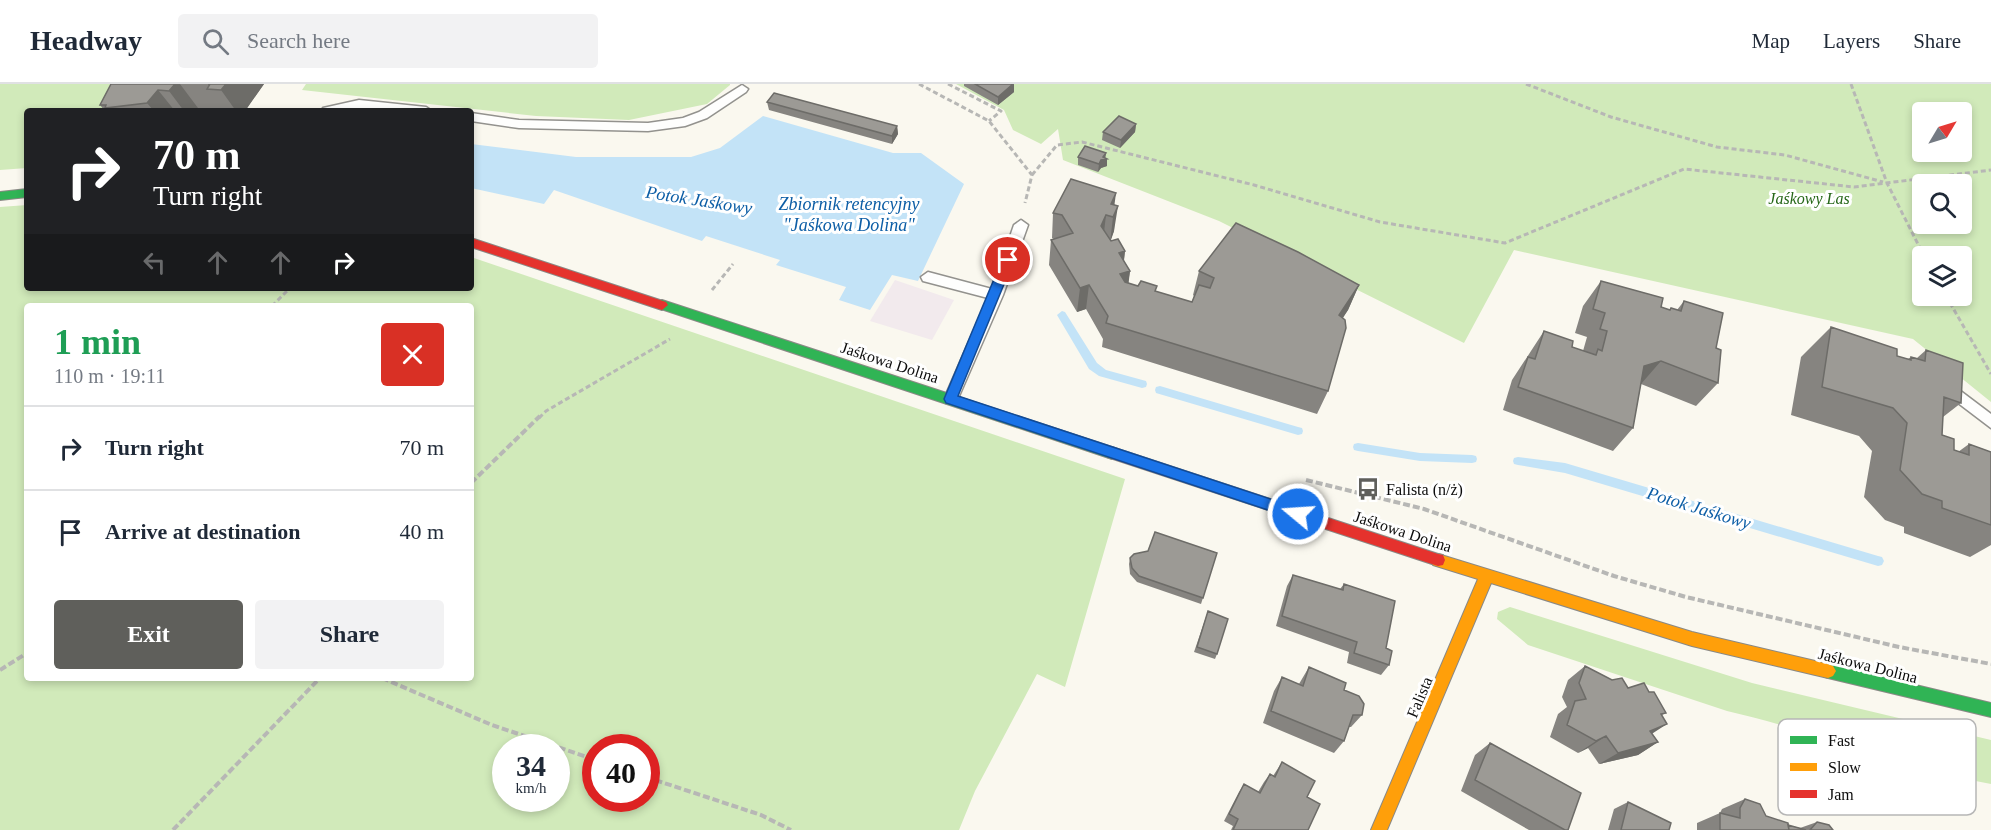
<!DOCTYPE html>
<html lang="en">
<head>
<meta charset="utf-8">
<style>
	body { margin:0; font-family:"Times New Roman",serif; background:#f2f2f3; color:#1f2937; height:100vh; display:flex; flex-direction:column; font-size:22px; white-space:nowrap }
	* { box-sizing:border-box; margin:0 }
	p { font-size:20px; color:#747a83 }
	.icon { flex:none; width:33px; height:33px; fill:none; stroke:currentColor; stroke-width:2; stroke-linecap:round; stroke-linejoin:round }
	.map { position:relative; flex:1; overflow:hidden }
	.side { position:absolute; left:24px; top:219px; width:450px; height:378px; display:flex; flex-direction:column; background:#fff; border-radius:6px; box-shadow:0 3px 9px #0003 }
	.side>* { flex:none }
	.top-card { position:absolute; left:24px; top:24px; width:450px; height:183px; border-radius:6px; box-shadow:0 3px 9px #0003; background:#202124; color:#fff; overflow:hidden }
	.needle { width:39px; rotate:52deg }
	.tools { position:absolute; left:1912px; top:18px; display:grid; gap:12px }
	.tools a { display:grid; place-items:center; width:60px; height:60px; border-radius:6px; background:#fff; box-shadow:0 3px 9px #0003; font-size:30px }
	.speed { position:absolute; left:492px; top:650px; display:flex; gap:12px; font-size:30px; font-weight:700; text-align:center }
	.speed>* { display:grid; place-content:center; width:78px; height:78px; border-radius:50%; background:#fff; box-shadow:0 3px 9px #0003; line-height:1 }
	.speed small { font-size:15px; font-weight:400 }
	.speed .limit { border:9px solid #d22; background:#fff; color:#111 }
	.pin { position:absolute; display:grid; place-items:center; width:51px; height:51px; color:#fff; margin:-26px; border:3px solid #fff; border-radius:50%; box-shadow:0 2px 6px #0007 }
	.me { position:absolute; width:66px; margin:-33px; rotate:288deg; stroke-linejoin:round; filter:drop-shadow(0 0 4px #0008) }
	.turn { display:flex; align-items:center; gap:21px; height:126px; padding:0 30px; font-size:27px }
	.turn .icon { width:78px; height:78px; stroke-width:2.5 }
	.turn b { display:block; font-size:42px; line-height:51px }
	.lanes { display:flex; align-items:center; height:57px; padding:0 30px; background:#0003; justify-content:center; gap:30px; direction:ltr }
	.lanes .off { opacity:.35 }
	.round { display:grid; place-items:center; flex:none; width:63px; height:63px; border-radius:6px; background:#f2f2f3 }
	.headline { display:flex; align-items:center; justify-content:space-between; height:102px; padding:0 30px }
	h1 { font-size:36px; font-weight:600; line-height:45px; color:#1e9e55 }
	.cta { display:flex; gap:12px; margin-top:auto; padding:12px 30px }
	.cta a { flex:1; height:69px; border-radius:6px; background:#5f5f5b; color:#fff; font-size:24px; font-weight:600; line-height:69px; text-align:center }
	.cta a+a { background:#f2f2f3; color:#1f2937 }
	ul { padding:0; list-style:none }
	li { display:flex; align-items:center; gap:18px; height:84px; padding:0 30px; border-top:2px solid #e0e1e3 }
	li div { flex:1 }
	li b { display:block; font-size:22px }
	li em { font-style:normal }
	header { display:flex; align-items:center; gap:36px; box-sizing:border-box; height:84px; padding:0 30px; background:#fff; border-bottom:2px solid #e0e1e3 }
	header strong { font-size:28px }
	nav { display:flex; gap:33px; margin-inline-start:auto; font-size:21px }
	.search { width:420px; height:54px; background:#f2f2f3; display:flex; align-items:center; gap:15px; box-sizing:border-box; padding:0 21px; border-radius:6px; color:#747a83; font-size:22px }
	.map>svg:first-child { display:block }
	.industrial { fill:#f2eaed }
	.forest { fill:#d1eaba; fill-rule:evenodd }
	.water { fill:#c3e3f7 }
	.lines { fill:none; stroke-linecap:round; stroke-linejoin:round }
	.stream { fill:#c3e3f7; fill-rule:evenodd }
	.lane-casing { stroke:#93928e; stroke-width:3 }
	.fast-casing { stroke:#8a8985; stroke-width:2 }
	.slow-casing { stroke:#8a8985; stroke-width:2 }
	.jam-casing { stroke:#8a8985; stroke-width:2 }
	.path-far1 { stroke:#b7b7b5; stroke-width:3; stroke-dasharray:5 3; stroke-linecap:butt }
	.path { stroke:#b7b7b5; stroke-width:4; stroke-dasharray:7 3; stroke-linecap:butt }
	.lane { fill:#fefefd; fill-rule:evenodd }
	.fast { fill:#30b455; fill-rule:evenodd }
	.slow { fill:#ff9f0a; fill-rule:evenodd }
	.jam { fill:#e5322d; fill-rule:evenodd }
	.wall { fill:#868480 }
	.shaded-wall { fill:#6d6c68 }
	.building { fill:#9c9a95; stroke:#6d6c68; stroke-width:1.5 }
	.route { fill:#1a73e8; stroke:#114b97; stroke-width:1.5 }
	.labels { text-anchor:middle; stroke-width:6; stroke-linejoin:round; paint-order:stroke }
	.park-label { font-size:16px; font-style:italic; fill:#266718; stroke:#fff }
	.street-label { font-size:16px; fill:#0c0c0c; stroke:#fff }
	.poi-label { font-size:16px; fill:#0c0c0c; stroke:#fff; text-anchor:start }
	.water-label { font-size:18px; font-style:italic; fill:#0d5ea6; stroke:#fff }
	.key { fill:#fff; stroke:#b6b6b6; stroke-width:1.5 }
	.key-label { font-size:16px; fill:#0c0c0c }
</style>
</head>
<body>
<header>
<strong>Headway</strong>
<div class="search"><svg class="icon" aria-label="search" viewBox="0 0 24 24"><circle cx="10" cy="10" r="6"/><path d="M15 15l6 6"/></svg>Search here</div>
<nav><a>Map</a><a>Layers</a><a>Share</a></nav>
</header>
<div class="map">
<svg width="1991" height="746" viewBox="0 0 1991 746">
	<rect width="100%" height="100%" fill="#faf8ef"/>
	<path class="industrial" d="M895,196L954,216L932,256L870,237Z"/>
	<path class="forest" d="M0,0H131L116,27H27V84L0,86Z
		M306,0H730V1L707,20L629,36L536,32L302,6Z
		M956,0H1991V318L1913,255L1514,166L1464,259L1219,137L1063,76L1058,45L1041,60L1013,46L1004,26ZM1923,28H1962V68H1923ZM1923,100H1962V140H1923ZM1923,172H1962V212H1923Z
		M27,121V204H471V173L1125,395L1065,603L1037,590L975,707L959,746H0V123ZM27,222H471V594H27ZM506,663H556V714H506ZM596,663H646V714H596Z
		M1510,523L1752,599L1991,656V700C1900,684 1816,647 1727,627L1528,561L1497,535L1498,528Z"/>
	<path class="water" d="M763,32L893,69H921L964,100L918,197L892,191L870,226L839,216L846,203L776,181L780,176L706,152L702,157L554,106L544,120L471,104V60L576,73H691L720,64Z"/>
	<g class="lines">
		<path class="stream" d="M1062,227L1065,228L1097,279L1106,286L1146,297L1147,300L1146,303L1142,304L1099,292L1089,285L1057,231Z
			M1160,302L1298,343L1302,344L1303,347L1302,350L1298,351L1156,309L1155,306L1156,303Z
			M1358,359L1420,369L1472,371L1476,372L1477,375L1476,378L1472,379L1420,377L1358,367L1354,366L1353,363L1354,360Z
			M1518,373L1565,379L1878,472L1882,473L1884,477L1882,481L1878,482L1565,389L1518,381L1514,380L1513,377L1514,374Z"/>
		<g class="lane-casing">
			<path id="lane" d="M742,1L748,5L746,8L707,34L685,42L648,47L519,44L471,37V29L519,36L648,39L683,34L699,28Z
				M359,16L426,23L432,27L359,24L346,27H321L323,24Z
				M1021,136L1028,141L1003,211L956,319H946L944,315L988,214L923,197L921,193L928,188L992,205L1014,141Z
				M1946,296L1991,330V344L1941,306L1939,302L1941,298Z"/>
		</g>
		<g class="fast-casing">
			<path id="fast" d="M27,105V113L0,116V108Z
				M662,216L1112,363L1117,365L1119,369L1117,373L1112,375L658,224L656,221L658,218Z
				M1828,580L1991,619V633L1828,594L1823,592L1820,587L1823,582Z"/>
		</g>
		<g class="slow-casing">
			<path id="slow" d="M1438,470L1692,548L1828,580L1833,582L1836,587L1833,592L1828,594L1692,562L1491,499L1387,746H1371L1478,495L1433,481L1431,476L1433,471Z"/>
		</g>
		<g class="jam-casing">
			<path id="jam" d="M471,154L666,218L668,221L662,226L471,163Z
				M1112,363L1438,470L1443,471L1445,476L1443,481L1438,482L1107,373L1105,369L1107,365Z"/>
		</g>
		<path class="path-far1" d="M919,0L989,37L1032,91L1025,119
			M948,0L1001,27L989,37
			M1526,0L1611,33L1717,63L1785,71L1883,98
			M1851,0L1887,99L1924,172
			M1032,91L1057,61L1082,58L1254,101L1380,138L1505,159L1684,85L1854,103L1991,86
			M712,206L733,180
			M1946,212L1991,290
			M272,222L290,204
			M539,334L546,327L670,255"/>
		<path class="path" d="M1306,396L1424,425L1614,492L1686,513L1899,563L1991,580
			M471,399L540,332
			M0,586L27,569
			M382,594L492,641L596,676
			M646,693L761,731L791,746
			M173,746L320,594"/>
		<use href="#lane" class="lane"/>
		<use href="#fast" class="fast"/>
		<use href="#slow" class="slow"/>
		<use href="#jam" class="jam"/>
	</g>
	<path class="wall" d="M111,0H264L245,27H224L198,24L196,27H105L100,21Z
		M964,0H1014V8L998,21L964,2Z
		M767,18L897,42L898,50L892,60L769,26Z
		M1136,40L1135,48L1120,64L1102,56L1103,48Z
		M1106,69L1105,74L1107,82L1101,84L1098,88L1078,81V73Z
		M1115,121L1114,147L1110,157L1125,167L1124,177L1130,187L1128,199L1192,218L1194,212L1193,211L1199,187L1359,201L1348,226L1342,234L1328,307L1317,330L1102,263L1103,255L1086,225L1077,228L1049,181L1051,156L1054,155L1052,154L1053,129Z
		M1601,197L1669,226L1671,224L1677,226L1684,217L1716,264L1718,299L1696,322L1641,300L1633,344L1613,367L1503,326L1512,296L1544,247L1572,263L1583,267L1587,253L1575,249L1583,222Z
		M1831,243L1897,272L1908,275L1911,273L1917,274L1926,266L1961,319L1943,333L1942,351L1954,366L1958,368L1969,360L1991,368V461L1970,473L1904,449V443L1885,436L1864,413L1872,367L1859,352L1791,331L1801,273Z
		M1217,469L1201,520L1137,498L1130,490L1129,480L1130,474Z
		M1293,491L1340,505L1344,500L1386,564L1389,581L1381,591L1347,579L1349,568L1276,542L1287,502Z
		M1208,527L1217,570L1215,575L1194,568Z
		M1585,582L1628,604L1649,608L1666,629L1662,631L1652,649L1658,658L1638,671L1599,680L1588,664L1578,669L1550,653L1558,630L1567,623L1562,613L1568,596Z
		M1309,583L1344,606L1362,631L1351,643H1349L1344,657L1334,669L1263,639L1274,607L1282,593L1299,600Z
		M1490,659L1568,746H1529L1461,707L1475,671Z
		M1282,678L1307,713L1308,746H1231L1233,742L1224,737L1239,708L1244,700L1258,708L1264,698L1270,690L1273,692Z
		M1745,715L1766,732L1788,741L1800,744L1817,738L1833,746H1697V739L1720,729L1722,725Z
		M1628,718L1669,746H1608L1614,725Z"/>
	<path class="shaded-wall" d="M175,0H180L198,24L196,27H184L169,7Z
		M226,0H264L245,27H236L221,6Z
		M1014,0V8L998,21V13Z
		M158,6L175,27H154L147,19Z
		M1136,40L1135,48L1120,64L1121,56Z
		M897,42L898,50L892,60V52Z
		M1106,69L1105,75H1107V82L1101,84L1098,88L1099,80Z
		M1116,109L1113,132L1118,122L1114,147L1110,159L1113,133L1111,120Z
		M1106,131L1103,157L1101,142Z
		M1125,167L1122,190L1130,187L1127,212L1117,215L1119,169Z
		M1089,201L1086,225L1077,228L1080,204Z
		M1359,201L1348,226L1329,256L1339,231Z
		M1661,277L1641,300L1625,305L1644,282Z
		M1667,640L1647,653L1650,647Z
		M1606,652L1588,664L1578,669L1596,657Z
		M1658,658L1638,671L1599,680L1618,669Z"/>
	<path class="building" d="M111,0H175L169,7L158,6L147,19L105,24L106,21H100Z
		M208,0H226L221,6L207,5L210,0Z
		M975,0H1013L998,13Z
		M774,9L897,42L892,52L767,18Z
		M1119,32L1136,40L1121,56L1103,48Z
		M1085,62L1106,69L1103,73L1107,75L1101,76L1099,80L1078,73Z
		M1071,95L1116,109L1111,120L1118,122L1113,133L1106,131L1101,142L1111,157L1118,155L1125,167L1119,169L1130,187L1120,190L1125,198L1138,202L1141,197L1157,202L1155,207L1192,218L1199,201L1210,204L1214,194L1199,187L1236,139L1298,168L1359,201L1339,231L1345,236L1346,244L1328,307L1106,239L1108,232L1089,201L1080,204L1051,156L1073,149L1062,131L1053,129Z
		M1601,197L1663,214L1661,223L1670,226L1671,224L1681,227L1684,217L1723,229L1716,264L1721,266L1718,299L1661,277L1644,282L1633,344L1518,303L1528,273L1535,275L1544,247L1573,257L1572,263L1596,271L1598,265L1602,267L1607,247L1600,245L1605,229L1593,225Z
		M1831,243L1897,265V272L1911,276V273L1925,277L1926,266L1963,279L1961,319L1944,313L1942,351L1954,355V366L1969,371V360L1991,368V441L1942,424V417L1922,410L1900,386L1907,339L1893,324L1822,303Z
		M1155,448L1217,469L1203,514L1139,492L1132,484L1130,474L1134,470L1148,467Z
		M1293,491L1343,506L1344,500L1395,517L1386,564L1392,567L1389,581L1354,569L1357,558L1282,532Z
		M1208,527L1228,535L1217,570L1197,563Z
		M1585,582L1612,596L1622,594L1628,604L1644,599L1649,608H1654L1666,629L1661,630L1667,640L1650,647L1658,658L1618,669L1606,652L1596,657L1567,641L1575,617L1586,615L1579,599Z
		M1309,583L1346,599L1344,606L1359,612L1364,620L1362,631H1353L1344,657L1271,627L1282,593L1303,602Z
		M1490,659L1581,709L1568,746H1565L1475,696Z
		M1282,678L1315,697L1307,713L1320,720L1308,746H1233L1238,735L1229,730L1244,700L1260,709L1270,690L1275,693Z
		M1745,715L1760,720L1766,732L1788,739L1789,746H1720V729L1740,734V724Z
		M1628,718L1671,739L1669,746H1621Z
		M1817,738L1829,741L1833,746H1810Z
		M1788,741L1806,746H1789Z"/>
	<path class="route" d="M1008,171L1014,176L958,312L1298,424L1305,430L1303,435L1298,436L946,319L944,315L1002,176Z"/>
	<defs>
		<g id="bus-bare" transform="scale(1.8)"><path d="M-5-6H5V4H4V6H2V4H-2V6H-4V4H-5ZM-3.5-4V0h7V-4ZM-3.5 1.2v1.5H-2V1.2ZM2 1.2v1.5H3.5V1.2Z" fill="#5f5f5b" stroke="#fff" stroke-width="2.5" paint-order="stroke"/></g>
	</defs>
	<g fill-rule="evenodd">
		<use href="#bus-bare" x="1368" y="405"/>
	</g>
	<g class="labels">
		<g class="park-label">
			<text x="1809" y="120">Jaśkowy Las</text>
		</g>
		<g class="street-label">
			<text transform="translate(890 278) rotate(18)" y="6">Jaśkowa Dolina</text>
			<text transform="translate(1403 447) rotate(18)" y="6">Jaśkowa Dolina</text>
			<text transform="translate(1868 581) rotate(14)" y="6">Jaśkowa Dolina</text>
			<text transform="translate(1419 613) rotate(-67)" y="6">Falista</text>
		</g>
		<g class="poi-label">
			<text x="1386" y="411">Falista (n/ż)</text>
		</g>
		<g class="water-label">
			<text transform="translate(699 116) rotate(9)" y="6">Potok Jaśkowy</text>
			<text x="849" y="126">Zbiornik retencyjny<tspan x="849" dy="21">"Jaśkowa Dolina"</tspan></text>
			<text transform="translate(1699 424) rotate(17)" y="6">Potok Jaśkowy</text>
		</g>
	</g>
	<rect x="1778" y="635" width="198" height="96" rx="9" class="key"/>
	<rect x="1790" y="652" width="27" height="8" fill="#30b455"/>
	<rect x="1790" y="679" width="27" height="8" fill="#ff9f0a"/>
	<rect x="1790" y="706" width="27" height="8" fill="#e5322d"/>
	<g class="key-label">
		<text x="1828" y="662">Fast</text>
		<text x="1828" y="689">Slow</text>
		<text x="1828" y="716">Jam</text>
	</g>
</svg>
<div class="tools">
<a><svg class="needle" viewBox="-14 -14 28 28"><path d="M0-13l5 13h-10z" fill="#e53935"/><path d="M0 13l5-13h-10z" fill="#747a83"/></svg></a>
<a><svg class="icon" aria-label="search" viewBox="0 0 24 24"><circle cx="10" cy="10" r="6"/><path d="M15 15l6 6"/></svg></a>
<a><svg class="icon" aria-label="layers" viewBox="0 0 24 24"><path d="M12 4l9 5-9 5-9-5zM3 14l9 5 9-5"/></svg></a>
</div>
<div class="speed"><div>34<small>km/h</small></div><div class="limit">40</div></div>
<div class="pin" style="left:1008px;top:176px;background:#d93025"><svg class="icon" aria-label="arrive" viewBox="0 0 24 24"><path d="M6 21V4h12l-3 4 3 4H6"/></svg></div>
<svg class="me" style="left:1298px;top:430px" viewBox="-20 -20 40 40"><circle r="17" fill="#1a73e8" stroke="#fff" stroke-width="3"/><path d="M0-11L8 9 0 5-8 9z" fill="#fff"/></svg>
<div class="top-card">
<div class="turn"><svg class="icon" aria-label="right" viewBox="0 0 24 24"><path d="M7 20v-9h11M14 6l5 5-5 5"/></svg><div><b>70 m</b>Turn right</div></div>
<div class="lanes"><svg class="icon off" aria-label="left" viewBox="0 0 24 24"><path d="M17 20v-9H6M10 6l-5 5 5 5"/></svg><svg class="icon off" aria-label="ahead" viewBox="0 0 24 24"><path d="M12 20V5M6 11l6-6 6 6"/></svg><svg class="icon off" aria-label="ahead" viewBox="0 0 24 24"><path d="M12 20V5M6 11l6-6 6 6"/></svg><svg class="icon" aria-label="right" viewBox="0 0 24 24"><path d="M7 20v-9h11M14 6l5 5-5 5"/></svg></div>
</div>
<section class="side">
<div class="headline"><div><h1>1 min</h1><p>110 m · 19:11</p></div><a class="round" style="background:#d93025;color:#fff"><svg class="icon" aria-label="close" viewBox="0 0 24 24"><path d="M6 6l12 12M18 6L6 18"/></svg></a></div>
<ul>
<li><svg class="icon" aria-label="right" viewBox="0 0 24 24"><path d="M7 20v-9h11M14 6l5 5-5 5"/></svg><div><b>Turn right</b></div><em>70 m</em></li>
<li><svg class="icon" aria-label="arrive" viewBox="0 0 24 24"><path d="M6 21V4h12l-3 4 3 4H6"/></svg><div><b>Arrive at destination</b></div><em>40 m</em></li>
</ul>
<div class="cta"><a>Exit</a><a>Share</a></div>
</section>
</div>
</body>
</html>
